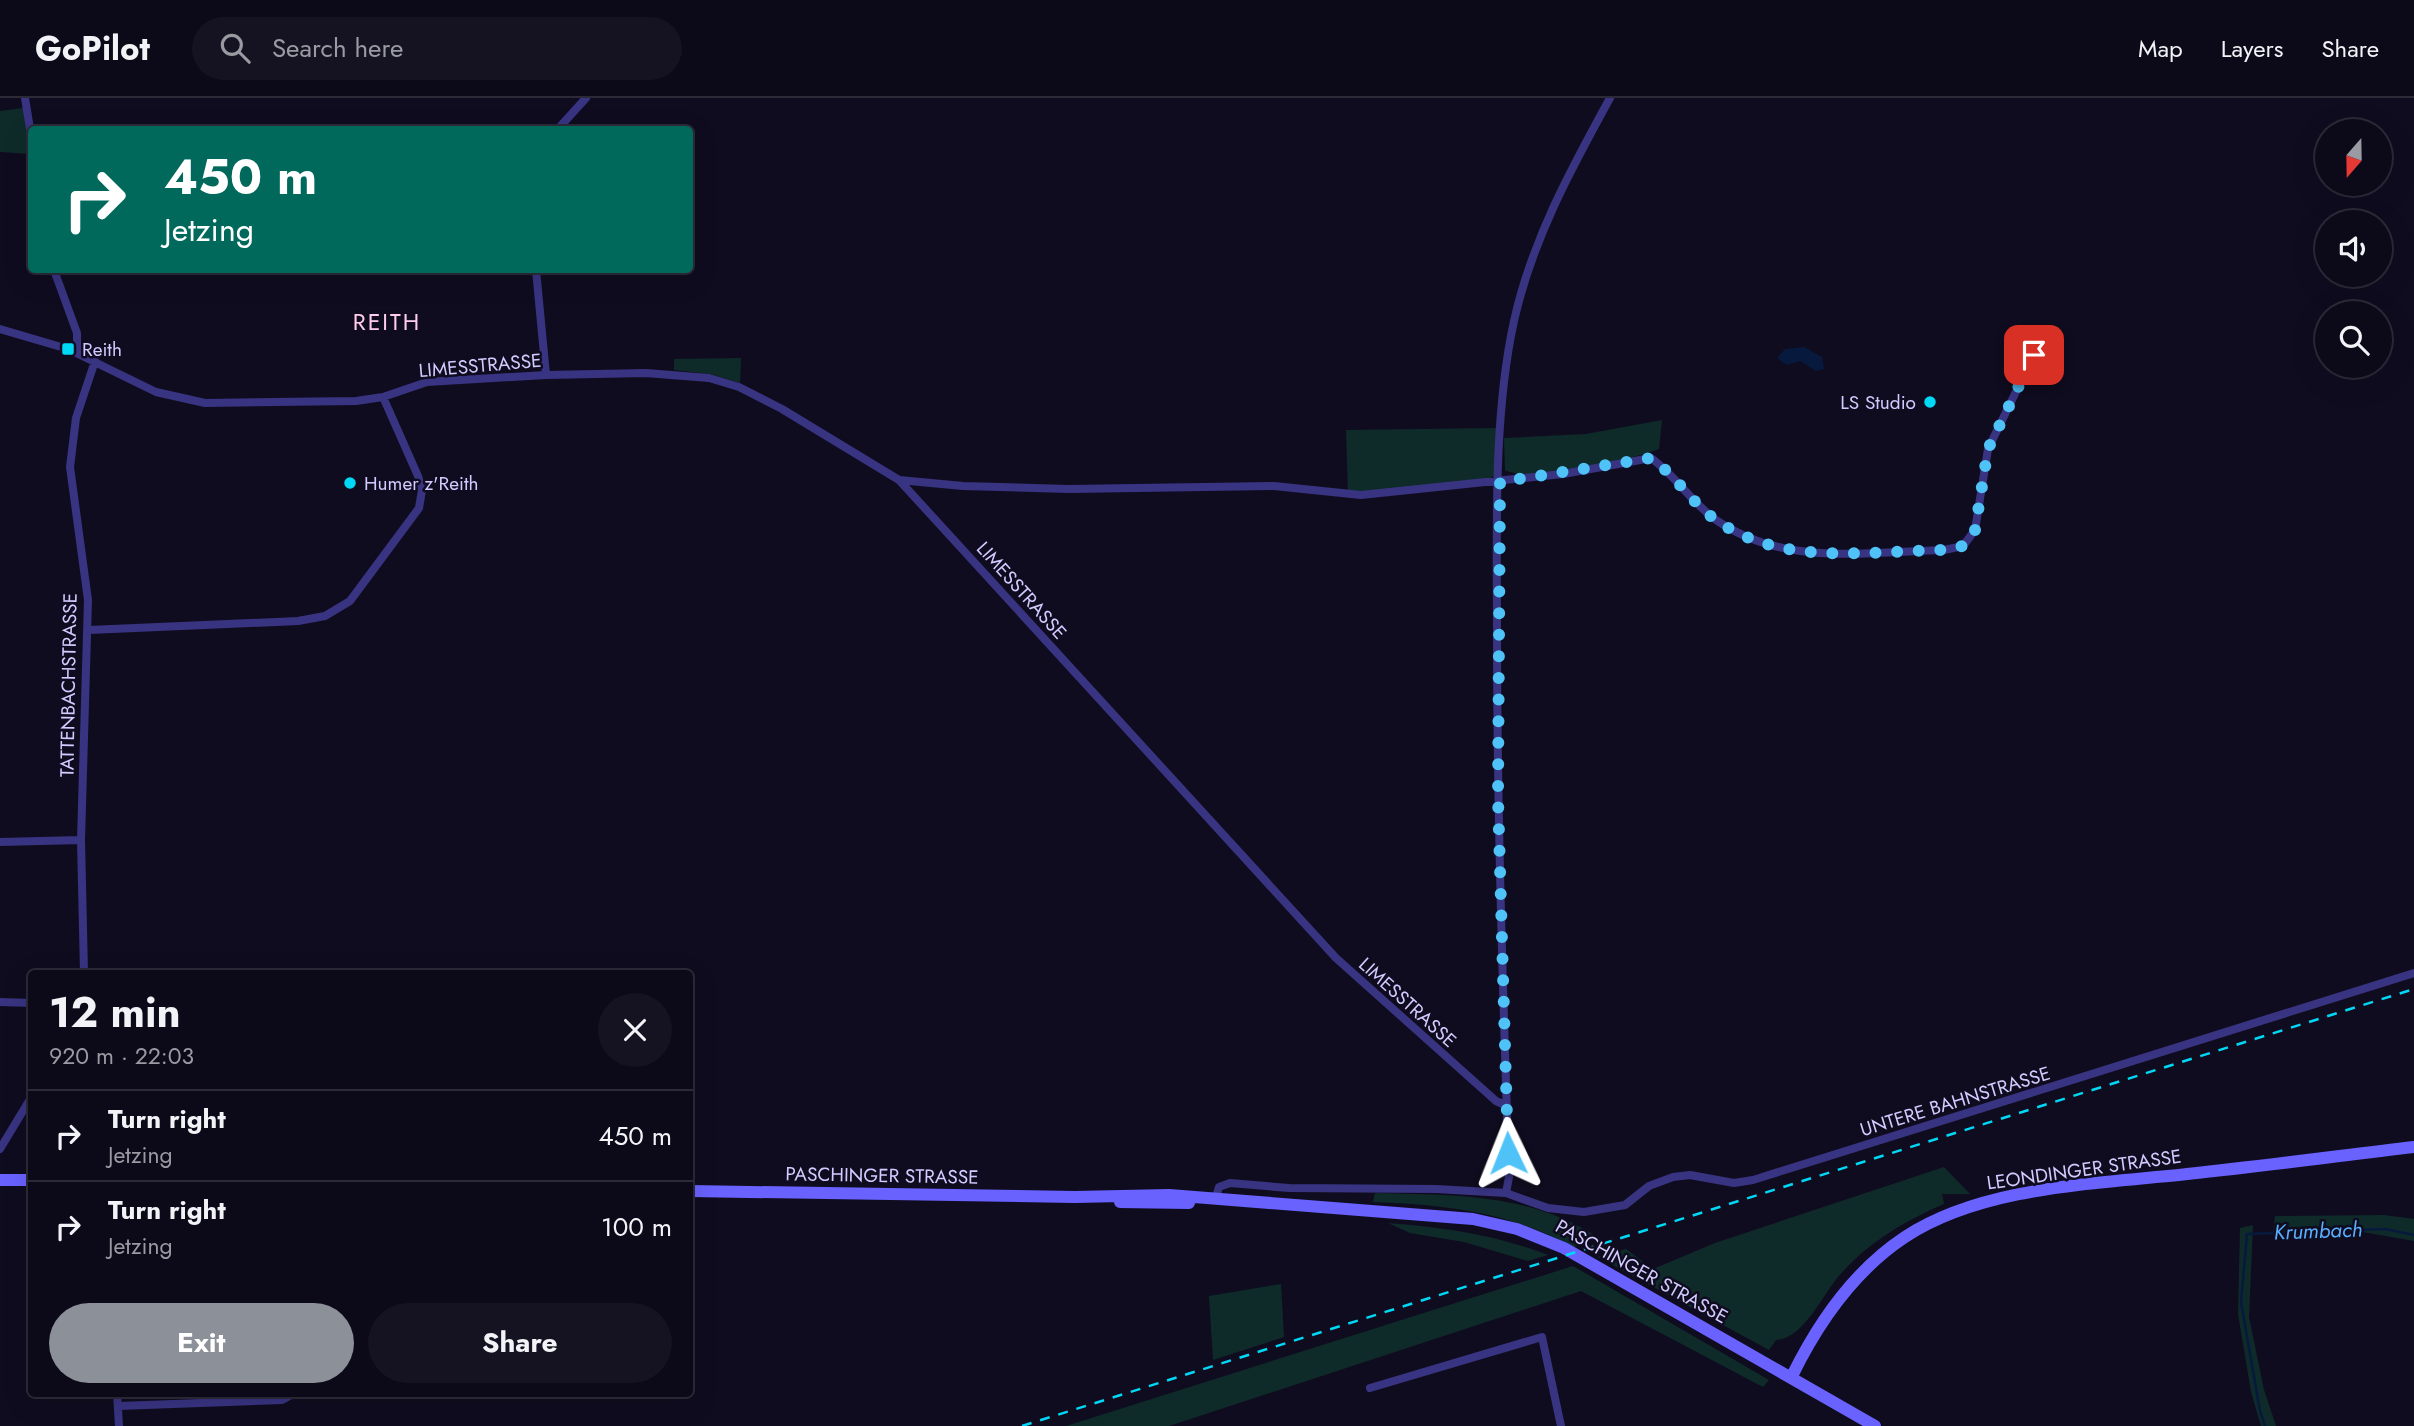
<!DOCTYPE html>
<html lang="en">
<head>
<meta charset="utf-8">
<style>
	body { margin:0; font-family:Jost,sans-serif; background:#151221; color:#f1f3f6; height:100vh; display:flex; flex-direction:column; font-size:26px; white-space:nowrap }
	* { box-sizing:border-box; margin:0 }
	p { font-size:23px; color:#9a9aa2 }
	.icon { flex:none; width:38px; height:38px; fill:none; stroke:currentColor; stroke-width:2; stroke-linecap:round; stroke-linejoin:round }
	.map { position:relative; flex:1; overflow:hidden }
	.details { position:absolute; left:28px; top:872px; width:665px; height:427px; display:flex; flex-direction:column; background:#0c0918; border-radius:7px; box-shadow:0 7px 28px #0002,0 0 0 2px #2c2a37 }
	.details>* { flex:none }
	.guide { position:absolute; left:28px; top:28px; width:665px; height:147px; border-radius:7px; box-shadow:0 7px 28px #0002,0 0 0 2px #2c2a37; background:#00695c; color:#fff; overflow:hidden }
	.needle { width:46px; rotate:200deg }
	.tools { position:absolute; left:2315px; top:21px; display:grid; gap:14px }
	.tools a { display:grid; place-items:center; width:77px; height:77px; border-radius:50%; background:#0c0918; box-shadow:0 7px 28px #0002,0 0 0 2px #2c2a37; font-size:35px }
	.pin { position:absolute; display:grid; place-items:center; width:60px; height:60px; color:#fff; margin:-30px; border-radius:14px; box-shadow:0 4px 10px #0006 }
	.me { position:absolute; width:77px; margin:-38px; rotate:358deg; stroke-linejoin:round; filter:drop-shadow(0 0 5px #0008) }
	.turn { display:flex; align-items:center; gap:24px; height:147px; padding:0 21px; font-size:32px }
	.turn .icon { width:91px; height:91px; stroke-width:2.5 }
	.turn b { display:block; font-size:49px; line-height:60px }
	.round { display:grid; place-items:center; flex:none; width:74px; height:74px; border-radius:37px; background:#151221 }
	.head { display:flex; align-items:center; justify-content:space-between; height:119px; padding:0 21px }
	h1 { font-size:42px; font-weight:700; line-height:52px }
	.cta { display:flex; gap:14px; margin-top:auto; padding:14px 21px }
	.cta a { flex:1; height:80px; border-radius:42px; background:#8c9099; color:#fff; font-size:28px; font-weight:700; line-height:80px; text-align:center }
	.cta a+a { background:#151221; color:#f1f3f6 }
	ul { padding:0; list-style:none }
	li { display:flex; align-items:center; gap:21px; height:91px; padding:0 21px; border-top:2px solid #2c2a37 }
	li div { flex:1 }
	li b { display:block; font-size:26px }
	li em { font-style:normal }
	header { display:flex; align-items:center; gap:42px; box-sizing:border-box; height:98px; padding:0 35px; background:#0c0918; border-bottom:2px solid #2c2a37 }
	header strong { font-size:33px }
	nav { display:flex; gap:38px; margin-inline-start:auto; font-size:24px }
	.search { width:490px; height:63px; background:#151221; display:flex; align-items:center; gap:18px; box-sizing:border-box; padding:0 24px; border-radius:38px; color:#9a9aa2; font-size:26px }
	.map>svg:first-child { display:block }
	.green { fill:#0e2b2a }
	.water { fill:#071a3e }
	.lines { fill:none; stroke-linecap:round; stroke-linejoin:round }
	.stream { stroke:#071a3e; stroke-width:2.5 }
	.street { stroke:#393482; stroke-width:8 }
	.secondary { stroke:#6962ff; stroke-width:12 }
	.rail { stroke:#00d9f6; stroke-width:2.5; stroke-dasharray:10 9; stroke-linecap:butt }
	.route { stroke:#4fc3f7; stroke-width:12; stroke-dasharray:0 21.6 }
	.poi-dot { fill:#00d9f6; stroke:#100c20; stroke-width:2.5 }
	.labels { text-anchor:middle; stroke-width:5; stroke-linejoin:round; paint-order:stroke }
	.poi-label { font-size:19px; fill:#d2cbff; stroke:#100c20; text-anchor:start }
	.street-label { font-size:19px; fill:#d2cbff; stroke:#100c20 }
	.water-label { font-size:21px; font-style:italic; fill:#59afff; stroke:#100c20 }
	.quarter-label { font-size:23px; letter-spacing:2px; fill:#ffcdec; stroke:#100c20 }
</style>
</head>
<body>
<header>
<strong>GoPilot</strong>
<div class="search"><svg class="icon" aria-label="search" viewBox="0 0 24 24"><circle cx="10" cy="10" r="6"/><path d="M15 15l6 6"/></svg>Search here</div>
<nav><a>Map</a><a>Layers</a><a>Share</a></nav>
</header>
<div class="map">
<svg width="2414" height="1328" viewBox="0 0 2414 1328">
	<rect width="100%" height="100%" fill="#100c20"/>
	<path class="green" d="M23,10L30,56L0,54V13Z
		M741,260L740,285L710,276L674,272V261Z
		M1662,322L1659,351C1629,362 1532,386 1505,372L1504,340L1586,336Z
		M1497,330L1495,377L1488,382L1348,395L1346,332Z
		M1944,1069L1970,1096H1942L1944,1106C1904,1123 1866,1146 1838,1179C1822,1198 1803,1241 1776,1242L1769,1252L1598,1159L1626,1151L1653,1171L1715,1145Z
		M1375,1095C1452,1097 1530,1095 1597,1139L1575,1149C1506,1114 1450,1107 1373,1104Z
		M2384,1117L2414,1121V1143L2357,1133L2273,1136L2275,1118Z
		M1388,1125C1443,1129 1496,1137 1548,1157L1528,1163L1464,1144L1410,1135Z
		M2253,1127L2249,1219L2264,1292L2276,1328H2261L2251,1294L2238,1216L2240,1130Z
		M1573,1168L1769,1282L1763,1289L1581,1193L1169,1328H1066Z
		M1281,1186L1284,1239L1213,1262L1209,1198Z"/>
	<path class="water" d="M1804,249L1822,259L1824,271L1816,273L1800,263L1787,267L1777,260L1785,251Z"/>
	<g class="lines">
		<path class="stream" d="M2265,1328L2260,1313L2241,1204L2247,1136L2385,1131L2414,1137"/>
		<path class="street" d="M25,0L32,43
			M557,32L586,0
			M54,172L77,235V255
			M536,172L546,277
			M0,231L68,251L156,294L205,305L356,303L383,299L427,284L546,277L646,275L709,280L739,289L782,311L899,382L1336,860L1496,1003L1507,1008
			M899,382L963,388L1069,391L1274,388L1361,397L1563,376L1651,360C1676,378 1692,405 1716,422C1784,469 1866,454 1944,452L1963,448L1975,432L1988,351L2034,257
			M89,532L298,523L325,518L350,503L419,410L422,392L418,378L383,299
			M0,744L81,742
			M84,875L81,742L88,502L70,369L76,320L95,263
			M0,904L32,905
			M0,1051L32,998
			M1506,1095L1509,1079C1503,896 1497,714 1497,531C1497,432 1493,319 1514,223C1532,142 1571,71 1610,0
			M1215,1102L1219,1089L1230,1085L1289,1090L1436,1091L1506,1095L1548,1110L1584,1114L1625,1107L1649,1088L1673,1079L1690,1077L1734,1085L1753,1082L2414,875
			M1370,1290L1542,1239L1561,1328
			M117,1295L119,1328
			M118,1308L282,1302L291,1297L311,1296"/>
		<path class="secondary" d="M0,1082H32
			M690,1093L1075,1099L1169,1097L1473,1121L1517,1131L1564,1150L1875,1328
			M1120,1104L1189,1105
			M1792,1278C1818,1225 1855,1172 1905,1139C1983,1088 2096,1086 2187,1076C2263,1068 2338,1058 2414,1049"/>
		<path class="rail" d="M1022,1328L2414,891"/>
	</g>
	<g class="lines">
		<path class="route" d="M1508,1055L1498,699L1500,384L1651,360C1676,378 1692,405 1716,422C1783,469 1867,453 1944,452L1963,448L1975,432L1988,351L2034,257"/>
	</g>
	<g class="poi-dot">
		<rect x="61" y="244" width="14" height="14" rx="3.5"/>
		<circle cx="1930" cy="304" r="7"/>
		<circle cx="350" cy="385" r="7"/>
	</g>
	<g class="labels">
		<g class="poi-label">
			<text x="82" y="258">Reith</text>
			<text x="1916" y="311" text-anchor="end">LS Studio</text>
			<text x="364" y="392">Humer z'Reith</text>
		</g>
		<g class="street-label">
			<text transform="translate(480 267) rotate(-5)" y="7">LIMESSTRASSE</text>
			<text transform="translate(1022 492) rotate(48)" y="7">LIMESSTRASSE</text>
			<text transform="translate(68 587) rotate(-89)" y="7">TATTENBACHSTRASSE</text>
			<text transform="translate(1408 904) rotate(42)" y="7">LIMESSTRASSE</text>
			<text transform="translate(1955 1003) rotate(-17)" y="7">UNTERE BAHNSTRASSE</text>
			<text transform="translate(2084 1071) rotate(-8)" y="7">LEONDINGER STRASSE</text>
			<text transform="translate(882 1077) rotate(1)" y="7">PASCHINGER STRASSE</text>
			<text transform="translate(1642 1173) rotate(29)" y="7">PASCHINGER STRASSE</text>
		</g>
		<g class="water-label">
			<text transform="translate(2318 1133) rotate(-2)" y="7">Krumbach</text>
		</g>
		<g class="quarter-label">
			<text x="387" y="232">REITH</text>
		</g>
	</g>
</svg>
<div class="tools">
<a><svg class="needle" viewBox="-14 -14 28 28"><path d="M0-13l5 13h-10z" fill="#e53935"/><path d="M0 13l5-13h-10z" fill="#9a9aa2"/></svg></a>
<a><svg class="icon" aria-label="sound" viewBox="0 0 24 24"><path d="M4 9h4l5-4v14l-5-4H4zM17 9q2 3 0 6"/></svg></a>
<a><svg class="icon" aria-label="search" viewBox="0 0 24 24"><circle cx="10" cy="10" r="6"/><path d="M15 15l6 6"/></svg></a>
</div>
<div class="pin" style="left:2034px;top:257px;background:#d93025"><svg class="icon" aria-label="arrive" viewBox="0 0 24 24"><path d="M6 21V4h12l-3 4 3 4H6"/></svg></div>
<svg class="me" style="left:1508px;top:1055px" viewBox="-20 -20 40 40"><path d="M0-17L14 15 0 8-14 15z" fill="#4fc3f7" stroke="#fff" stroke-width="4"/></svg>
<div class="guide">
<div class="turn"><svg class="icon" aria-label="right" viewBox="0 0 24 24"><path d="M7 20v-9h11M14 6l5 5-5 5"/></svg><div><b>450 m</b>Jetzing</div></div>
</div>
<section class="details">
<div class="head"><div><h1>12 min</h1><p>920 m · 22:03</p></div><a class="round"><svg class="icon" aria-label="close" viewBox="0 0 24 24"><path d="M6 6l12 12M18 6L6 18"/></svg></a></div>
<ul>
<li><svg class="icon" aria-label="right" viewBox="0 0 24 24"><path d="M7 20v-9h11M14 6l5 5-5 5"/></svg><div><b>Turn right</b><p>Jetzing</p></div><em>450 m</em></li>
<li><svg class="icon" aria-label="right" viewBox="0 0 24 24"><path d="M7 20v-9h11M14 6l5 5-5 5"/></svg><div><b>Turn right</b><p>Jetzing</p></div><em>100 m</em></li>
</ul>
<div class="cta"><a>Exit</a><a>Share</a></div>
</section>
</div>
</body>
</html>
